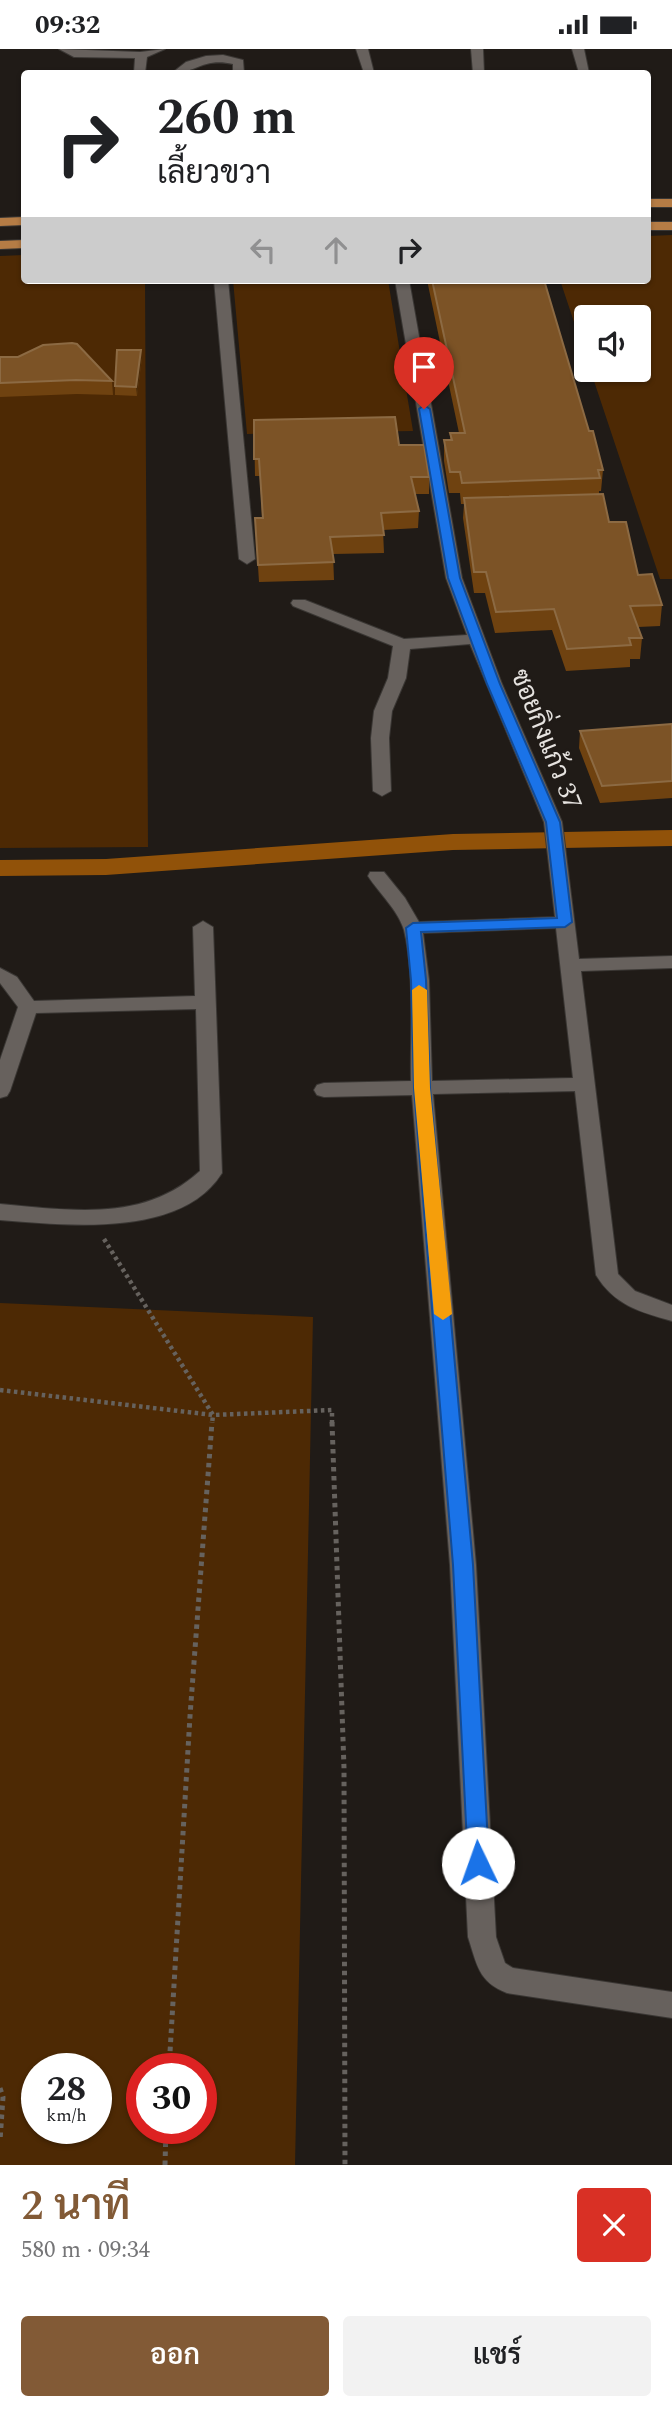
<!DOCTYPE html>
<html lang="th">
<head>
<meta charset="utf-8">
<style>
	body { margin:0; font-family:Spectral,Sarabun,serif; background:#f2f2f2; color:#202124; height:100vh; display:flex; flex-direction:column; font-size:26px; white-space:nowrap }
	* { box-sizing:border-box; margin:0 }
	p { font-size:23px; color:#757577 }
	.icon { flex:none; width:38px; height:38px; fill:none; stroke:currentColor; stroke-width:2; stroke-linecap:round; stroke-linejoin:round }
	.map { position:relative; height:2116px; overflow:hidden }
	.side { display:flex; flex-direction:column; background:#fff; flex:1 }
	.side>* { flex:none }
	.top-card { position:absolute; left:21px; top:21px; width:630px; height:214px; border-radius:7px; box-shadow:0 2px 5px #0004; background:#fff; color:#202124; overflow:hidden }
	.buttons { position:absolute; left:574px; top:256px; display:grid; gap:14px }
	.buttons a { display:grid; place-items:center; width:77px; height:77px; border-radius:7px; background:#fff; box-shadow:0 2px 5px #0004; font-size:35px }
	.speed { position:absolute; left:21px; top:2004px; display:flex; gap:14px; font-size:35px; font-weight:700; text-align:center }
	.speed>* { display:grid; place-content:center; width:91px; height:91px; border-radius:50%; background:#fff; box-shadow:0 2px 5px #0004; line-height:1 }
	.speed small { font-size:18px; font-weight:400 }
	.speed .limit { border:10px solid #d22; background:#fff; color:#111 }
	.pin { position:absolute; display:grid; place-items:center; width:60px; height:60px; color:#fff; margin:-72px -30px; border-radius:50% 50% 50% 0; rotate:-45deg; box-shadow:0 0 7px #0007 }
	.pin .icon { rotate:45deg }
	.me { position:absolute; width:77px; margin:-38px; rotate:357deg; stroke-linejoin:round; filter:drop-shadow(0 0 5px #0008) }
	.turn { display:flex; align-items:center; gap:24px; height:147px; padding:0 21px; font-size:32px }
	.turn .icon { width:91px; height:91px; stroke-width:2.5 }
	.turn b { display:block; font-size:49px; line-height:60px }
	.lanes { display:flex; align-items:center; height:66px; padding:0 21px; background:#0003; justify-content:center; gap:35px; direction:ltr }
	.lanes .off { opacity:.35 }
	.round { display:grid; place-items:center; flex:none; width:74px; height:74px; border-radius:7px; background:#f2f2f2 }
	.summary { display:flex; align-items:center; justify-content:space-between; height:119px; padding:0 21px }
	h1 { font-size:42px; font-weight:600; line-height:52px; color:#825a36 }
	.primary-button { display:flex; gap:14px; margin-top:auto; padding:14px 21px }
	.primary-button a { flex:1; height:80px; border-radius:7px; background:#825a36; color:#fff; font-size:28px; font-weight:600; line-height:80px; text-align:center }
	.primary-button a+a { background:#f2f2f2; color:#202124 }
	.status { display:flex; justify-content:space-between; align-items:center; height:49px; padding:0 35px; background:#fff; direction:ltr }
	.status svg { height:19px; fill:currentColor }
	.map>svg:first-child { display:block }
	.green { fill:#4d2904; fill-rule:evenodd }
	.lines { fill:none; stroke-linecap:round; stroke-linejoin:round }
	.canal { fill:#915209; fill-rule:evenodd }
	.minor-casing { stroke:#3a3734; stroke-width:2 }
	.major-casing { stroke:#3a3734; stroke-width:2 }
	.path-far1 { stroke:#66625e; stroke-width:4.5; stroke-dasharray:3.5 3.5; stroke-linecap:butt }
	.path { stroke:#66625e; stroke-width:5; stroke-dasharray:4.5 4.5; stroke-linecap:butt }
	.minor { fill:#67615d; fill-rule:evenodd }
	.major { fill:#b57c45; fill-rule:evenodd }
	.wall { fill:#6f4210 }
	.shaded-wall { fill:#4a2b09 }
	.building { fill:#7c5326; stroke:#8c6a43; stroke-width:2 }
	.route { fill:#1a73e8; stroke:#114b97; stroke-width:2 }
	.slow { fill:#f59e0b }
	.labels { text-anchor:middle; stroke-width:5; stroke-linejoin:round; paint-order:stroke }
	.street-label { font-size:26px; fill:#e6e3e0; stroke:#201b17 }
</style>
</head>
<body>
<div class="status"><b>09:32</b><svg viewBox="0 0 49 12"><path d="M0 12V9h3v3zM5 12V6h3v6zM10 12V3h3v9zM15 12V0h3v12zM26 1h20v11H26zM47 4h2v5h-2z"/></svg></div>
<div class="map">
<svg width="672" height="2116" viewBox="0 0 672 2116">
	<rect width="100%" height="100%" fill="#201b17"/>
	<path class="green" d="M672,186V530H660L590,320H639V268H586V309L560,231H648V187Z
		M24,206V231H145L148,798L0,799V207Z
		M233,231H388L413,382L247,385Z
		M0,1254L313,1268L295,2116H0ZM37,2020H96V2079H37ZM142,2020H201V2079H142Z"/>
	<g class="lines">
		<path class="canal" d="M672,781V797L453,801L106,826L0,827V811L106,810L453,785Z"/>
		<g class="minor-casing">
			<path id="minor" d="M59,0L140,3L165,0L147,8L145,24H134L135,9L74,8Z
				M356,0H368L374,24H364Z
				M471,0H483L484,24H473Z
				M572,0H584L589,24H579Z
				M206,7L223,6L243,11L244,24H233V15C202,8 193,26 172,24L186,13Z
				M214,231H228L255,510L247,515L239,510Z
				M395,231H409L462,529L502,635L562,773L579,910L672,907V919L581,922L618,1225L635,1242L672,1256V1272C640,1263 614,1256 596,1226L575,1042L433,1045L476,1516L496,1888L505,1914L513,1919L672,1943V1969L507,1944C478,1933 477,1915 468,1888L450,1516L412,1046L324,1048L317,1046L314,1041L317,1036L324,1034L411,1032C410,985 415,926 404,881C398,861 379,844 368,827L370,823H384L405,849L419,873L555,868L544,773L470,595L410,600L406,629L392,662L389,689L391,742L382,747L373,742L371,689L374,662L388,629L393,597L293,557L291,554L293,551H305L404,590L467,586L446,529ZM556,879L573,1029L432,1032L429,931L423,884Z
				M203,872L213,878L222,1124C181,1190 65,1176 0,1171V1155C71,1161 143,1174 200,1122L196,960L36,964L10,1042L7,1047L0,1049V1011L18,958L0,934V919L17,928L34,952L195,947L193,878Z"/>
		</g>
		<g class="major-casing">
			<path id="major" d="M648,150H672V158H648Z
				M24,168V176L0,177V169Z
				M648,173H672V181H648Z
				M24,191V199L0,200V192Z"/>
		</g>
		<path class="path-far1" d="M104,1190L213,1366L332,1361V1375
			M0,1341L213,1366L212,1375"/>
		<path class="path" d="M332,1373L344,1719L345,2116
			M169,2020L190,1667L212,1373
			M0,2039L3,2048L0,2092
			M165,2116L166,2079"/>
		<use href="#minor" class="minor"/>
		<use href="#major" class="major"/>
	</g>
	<path class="wall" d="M427,231H544L589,382L603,421L601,442H599V445L609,473L638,526L662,556L660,577L638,578L642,589L640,610H630V618L566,622L552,581L495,584L485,544H474L463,469L464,455H461L460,444H449L444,412V391H450V384H459Z
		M0,308L112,332L113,346L77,345L0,348Z
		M142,309L137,347L115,346V337Z
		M254,371L399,396L429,428V445H415L419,462L418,479L383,481L384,504L333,505L334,531L259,533L255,469H262L260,427H255Z
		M672,675V749L600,754L579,699L580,682Z"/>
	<path class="shaded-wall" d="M141,301L142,309L137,347L136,338Z"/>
	<path class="building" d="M432,231H544L589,382H593L603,421H598L600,429L462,434L460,423H450L444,391H452L450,384H465Z
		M72,294L77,295L112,332L76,331L0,334V308H18L43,296Z
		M117,301H141L136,338L115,337Z
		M395,368L399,396H424L429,428H411L419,462L381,464L384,486L330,488L334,513L258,516L255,469H263L259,410H254V371Z
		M603,445L609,473H626L638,526L652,525L662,556L630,557L642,589H629L631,596L567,600L554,560L496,563L486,523H474L464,449Z
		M672,675V732L602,737L580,682Z"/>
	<path class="route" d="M424,356L430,360L460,529L500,635L560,773L572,873L565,878L421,883L426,931L430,1039L473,1516L489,1814L486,1820L478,1823L471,1820L468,1814L453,1516L414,1039L411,931L406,879L413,874L557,869L546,773L487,635L448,529L419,360Z"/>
	<path class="slow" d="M419,936L427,941L430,1039L452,1265L443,1271L434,1265L414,1039L412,941Z"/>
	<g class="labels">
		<g class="street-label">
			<text transform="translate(547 690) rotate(68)" y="9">ซอยกิ่งแก้ว 37</text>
		</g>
	</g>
</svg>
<div class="buttons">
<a><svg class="icon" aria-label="sound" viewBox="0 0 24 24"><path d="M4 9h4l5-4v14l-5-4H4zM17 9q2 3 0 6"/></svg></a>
</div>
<div class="speed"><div>28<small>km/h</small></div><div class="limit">30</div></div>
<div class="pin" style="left:424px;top:360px;background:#d93025"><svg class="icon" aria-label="arrive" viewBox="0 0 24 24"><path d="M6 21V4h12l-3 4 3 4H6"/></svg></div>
<svg class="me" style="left:478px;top:1814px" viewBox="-20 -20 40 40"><circle r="19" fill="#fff"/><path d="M0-13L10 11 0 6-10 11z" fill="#1a73e8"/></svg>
<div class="top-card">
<div class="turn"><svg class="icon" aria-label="right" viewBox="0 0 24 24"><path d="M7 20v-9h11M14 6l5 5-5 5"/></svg><div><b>260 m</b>เลี้ยวขวา</div></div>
<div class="lanes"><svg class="icon off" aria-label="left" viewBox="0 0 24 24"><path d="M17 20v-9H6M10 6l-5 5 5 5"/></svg><svg class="icon off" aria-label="ahead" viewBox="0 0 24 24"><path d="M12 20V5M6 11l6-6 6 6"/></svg><svg class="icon" aria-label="right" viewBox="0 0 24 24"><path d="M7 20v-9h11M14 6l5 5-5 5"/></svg></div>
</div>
</div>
<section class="side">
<div class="summary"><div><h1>2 นาที</h1><p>580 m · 09:34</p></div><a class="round" style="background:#d93025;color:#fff"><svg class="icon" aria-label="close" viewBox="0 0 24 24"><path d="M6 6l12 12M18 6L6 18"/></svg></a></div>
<div class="primary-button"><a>ออก</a><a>แชร์</a></div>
</section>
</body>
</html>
